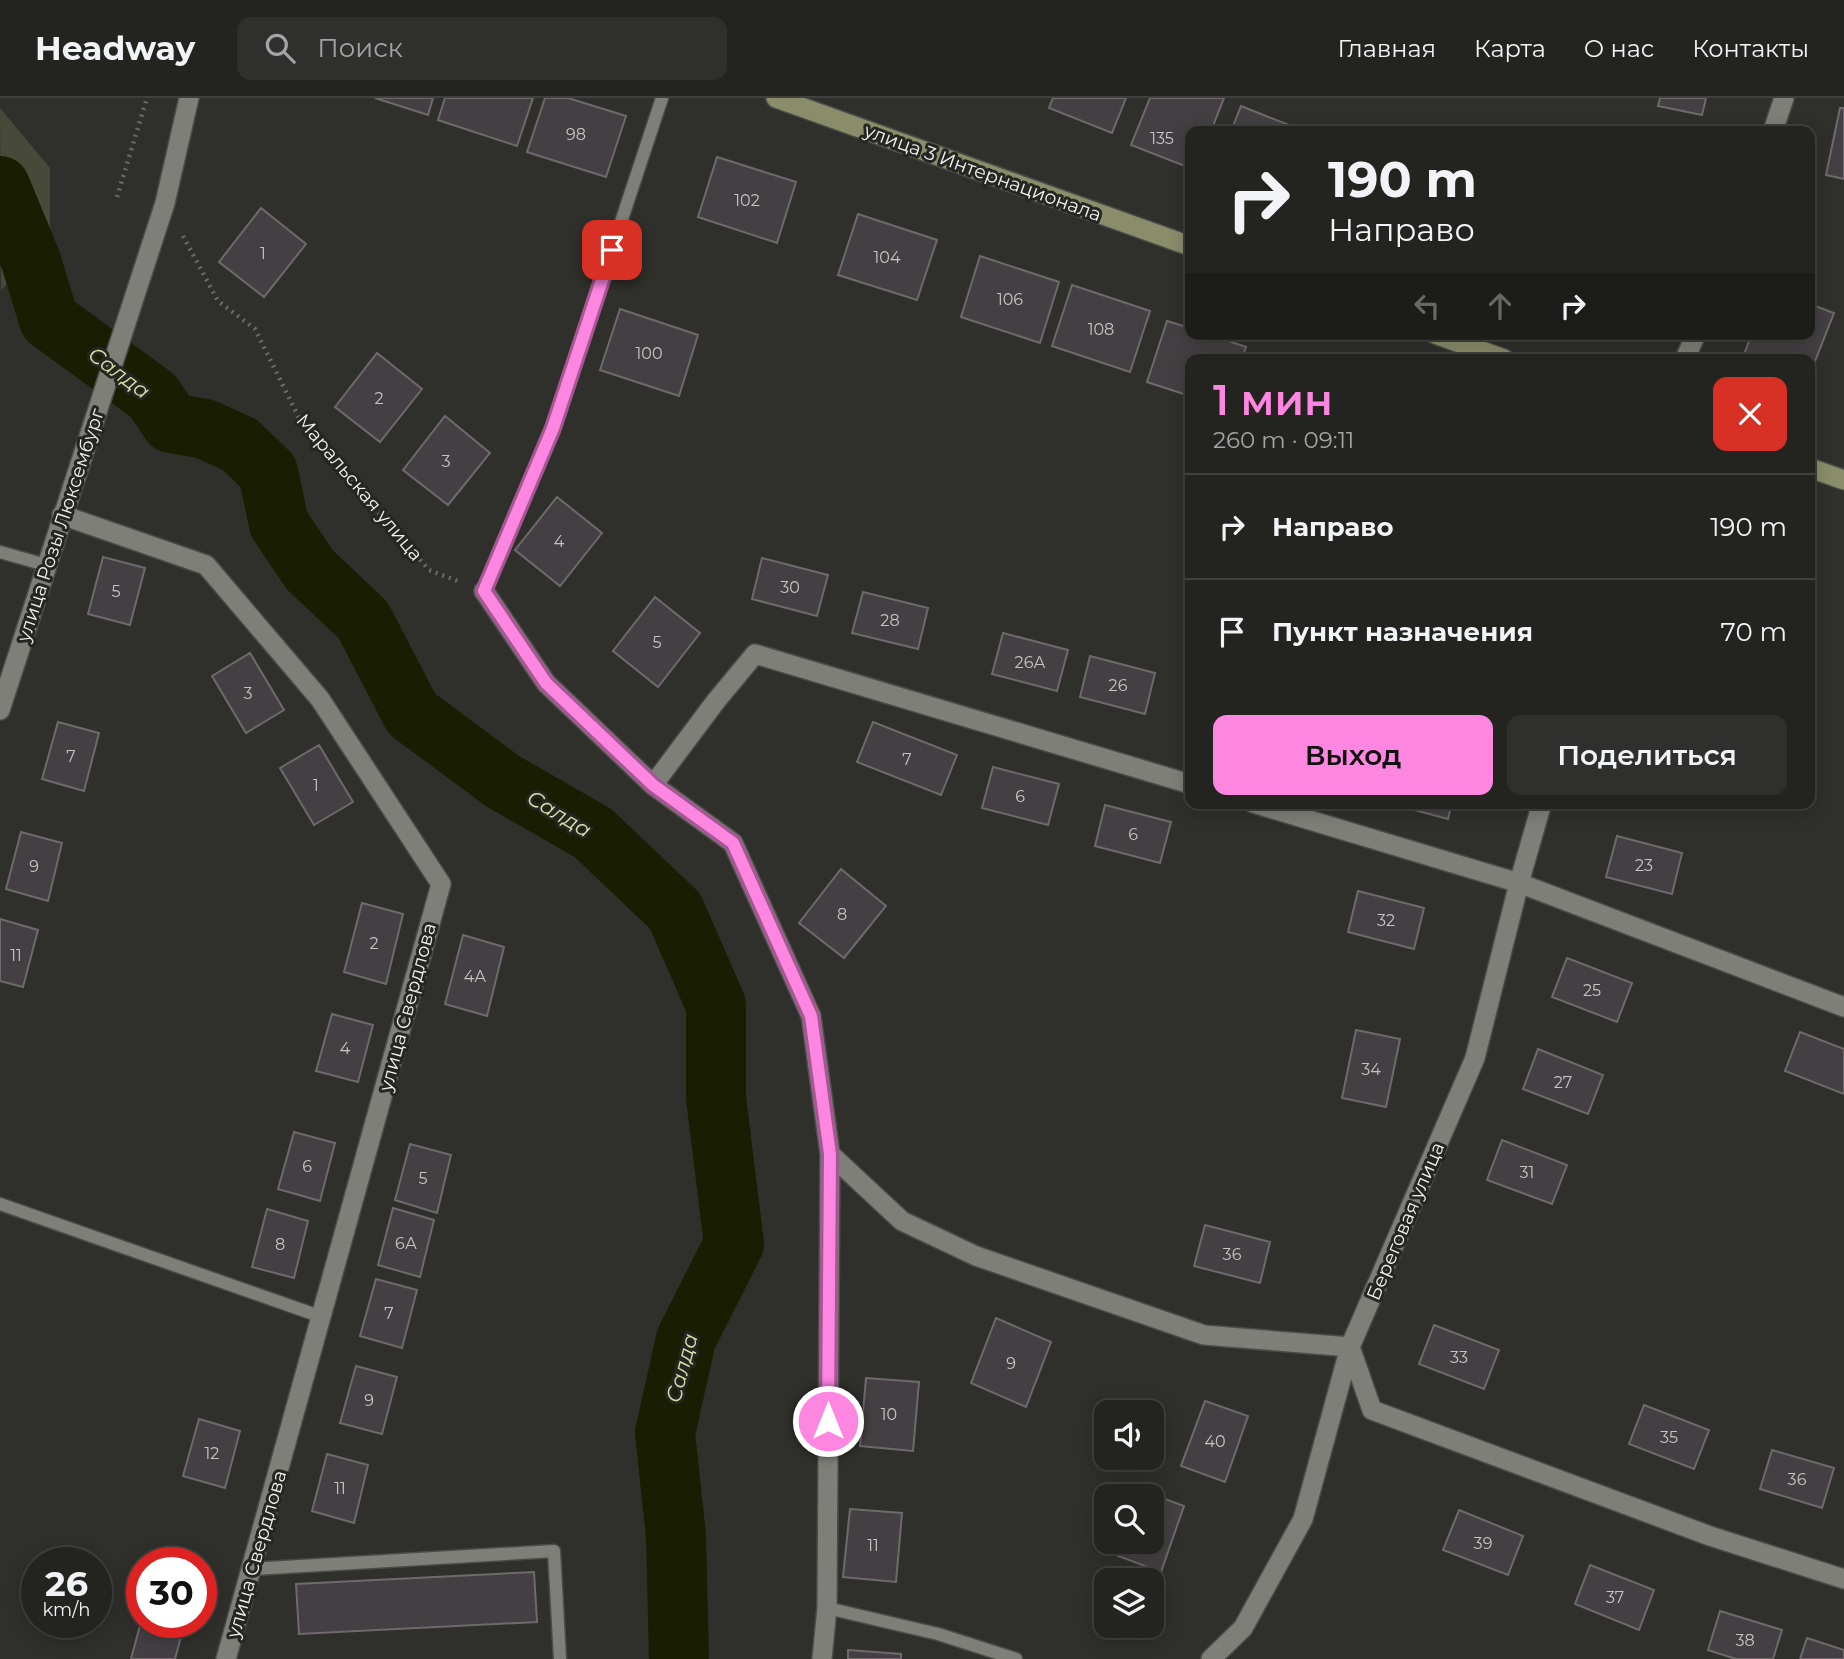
<!DOCTYPE html>
<html lang="ru">
<head>
<meta charset="utf-8">
<style>
	body { margin:0; font-family:Montserrat,sans-serif; background:#2f302d; color:#f1f3f6; height:100vh; display:flex; flex-direction:column; font-size:26px; white-space:nowrap }
	* { box-sizing:border-box; margin:0 }
	p { font-size:23px; color:#a3a4a5 }
	.icon { flex:none; width:38px; height:38px; fill:none; stroke:currentColor; stroke-width:2; stroke-linecap:round; stroke-linejoin:round }
	.map { position:relative; flex:1; overflow:hidden }
	.drawer { position:absolute; left:1185px; top:256px; width:630px; height:455px; display:flex; flex-direction:column; background:#232420; border-radius:14px; box-shadow:0 4px 18px #0003,0 0 0 2px #40413e }
	.drawer>* { flex:none }
	.top-card { position:absolute; left:1185px; top:28px; width:630px; height:214px; border-radius:14px; box-shadow:0 4px 18px #0003,0 0 0 2px #40413e; background:#232420; color:#f1f3f6; overflow:hidden }
	.tools { position:absolute; left:1094px; top:1302px; display:grid; gap:14px }
	.tools a { display:grid; place-items:center; width:70px; height:70px; border-radius:14px; background:#232420; box-shadow:0 4px 18px #0003,0 0 0 2px #40413e; font-size:35px }
	.speed { position:absolute; left:21px; top:1449px; display:flex; gap:14px; font-size:35px; font-weight:700; text-align:center }
	.speed>* { display:grid; place-content:center; width:91px; height:91px; border-radius:50%; background:#232420; box-shadow:0 4px 18px #0003,0 0 0 2px #40413e; line-height:1 }
	.speed small { font-size:18px; font-weight:400 }
	.speed .limit { border:10px solid #d22; background:#fff; color:#111 }
	.pin { position:absolute; display:grid; place-items:center; width:60px; height:60px; color:#fff; margin:-30px; border-radius:14px; box-shadow:0 4px 10px #0006 }
	.me { position:absolute; width:77px; margin:-38px; rotate:0deg; stroke-linejoin:round; filter:drop-shadow(0 0 5px #0008) }
	.turn { display:flex; align-items:center; gap:24px; height:147px; padding:0 28px; font-size:32px }
	.turn .icon { width:91px; height:91px; stroke-width:2.5 }
	.turn b { display:block; font-size:49px; line-height:60px }
	.lanes { display:flex; align-items:center; height:66px; padding:0 28px; background:#0003; justify-content:center; gap:35px; direction:ltr }
	.lanes .off { opacity:.35 }
	.round { display:grid; place-items:center; flex:none; width:74px; height:74px; border-radius:14px; background:#2f302d }
	.summary { display:flex; align-items:center; justify-content:space-between; height:119px; padding:0 28px }
	h1 { font-size:42px; font-weight:600; line-height:52px; color:#fd86e1 }
	.primary-button { display:flex; gap:14px; margin-top:auto; padding:14px 28px }
	.primary-button a { flex:1; height:80px; border-radius:14px; background:#fd86e1; color:#111; font-size:28px; font-weight:600; line-height:80px; text-align:center }
	.primary-button a+a { background:#2f302d; color:#f1f3f6 }
	ul { padding:0; list-style:none }
	li { display:flex; align-items:center; gap:21px; height:105px; padding:0 28px; border-top:2px solid #40413e }
	li div { flex:1 }
	li b { display:block; font-size:26px }
	li em { font-style:normal }
	header { display:flex; align-items:center; gap:42px; box-sizing:border-box; height:98px; padding:0 35px; background:#232420; border-bottom:2px solid #40413e }
	header strong { font-size:33px }
	nav { display:flex; gap:38px; margin-inline-start:auto; font-size:24px }
	.search { width:490px; height:63px; background:#2f302d; display:flex; align-items:center; gap:18px; box-sizing:border-box; padding:0 24px; border-radius:14px; color:#a3a4a5; font-size:26px }
	.map>svg:first-child { display:block }
	.green { fill:#474a38 }
	.lines { fill:none; stroke-linecap:round; stroke-linejoin:round }
	.river { stroke:#191d01; stroke-width:60 }
	.building { fill:#443f42; stroke:#6f696d; stroke-width:2 }
	.service-casing { stroke:#4b4c48; stroke-width:15 }
	.minor-casing { stroke:#4b4c48; stroke-width:22 }
	.tertiary-casing { stroke:#4b4c48; stroke-width:22 }
	.secondary-casing { stroke:#4b4c48; stroke-width:22 }
	.path { stroke:#6a6b67; stroke-width:4.5; stroke-dasharray:2 5; stroke-linecap:butt }
	.service { stroke:#7e7f79; stroke-width:12 }
	.minor { stroke:#7e7f79; stroke-width:19 }
	.tertiary { stroke:#7e7f79; stroke-width:19 }
	.secondary { stroke:#898d6a; stroke-width:19 }
	.route-casing { stroke:#a45792; stroke-width:18 }
	.route { stroke:#fd86e1; stroke-width:12 }
	.labels { text-anchor:middle; stroke-width:6; stroke-linejoin:round; paint-order:stroke }
	.number-label { font-size:16px; fill:#c6c5c4 }
	.street-label { font-size:19px; fill:#f1f2ef; stroke:#252621 }
	.water-label { font-size:21px; font-style:italic; fill:#d8e1a7; stroke:#252621 }
</style>
</head>
<body>
<header>
<strong>Headway</strong>
<div class="search"><svg class="icon" aria-label="search" viewBox="0 0 24 24"><circle cx="10" cy="10" r="6"/><path d="M15 15l6 6"/></svg>Поиск</div>
<nav><a>Главная</a><a>Карта</a><a>О нас</a><a>Контакты</a></nav>
</header>
<div class="map">
<svg width="1844" height="1561" viewBox="0 0 1844 1561">
	<rect width="100%" height="100%" fill="#2f302b"/>
	<path class="green" d="M0,10L50,70V130L31,163L1,192Z"/>
	<g class="lines">
		<path class="river" d="M0,88L31,163L49,222L153,298L171,325L205,331L240,347L268,374L279,426L310,472L363,522L412,616L504,684L593,735L675,813L716,907V1000L734,1146L686,1241L665,1335L676,1438L679,1561"/>
	</g>
	<path class="building" d="M375,0H433L428,17Z
		M445,0H533L517,48L438,22Z
		M545,0H568L626,18L606,79L527,54Z
		M1053,0H1126L1112,35L1049,10Z
		M1150,0H1224L1211,33H1190V70L1131,47Z
		M1660,0H1706L1702,17L1658,8Z
		M1241,8L1304,33H1231Z
		M1840,10H1844V81L1826,77Z
		M717,59L796,84L777,145L698,119Z
		M261,110L306,146L264,199L219,164Z
		M858,116L937,142L917,202L838,177Z
		M980,158L1059,184L1040,245L961,219Z
		M1072,187L1150,213L1130,274L1052,248Z
		M1810,206L1834,215L1810,276V261H1742L1752,236H1810Z
		M620,211L698,237L679,298L600,272Z
		M1167,223L1190,230V236H1208L1246,249L1242,261H1190V298L1147,284Z
		M377,255L422,291L380,344L335,309Z
		M445,318L490,355L448,407L403,372Z
		M557,399L602,435L560,488L515,452Z
		M103,459L145,470L130,527L88,516Z
		M762,460L828,477L817,518L752,501Z
		M863,494L928,510L918,551L852,535Z
		M655,499L700,535L658,589L613,553Z
		M1003,535L1068,552L1057,593L992,576Z
		M250,555L284,612L246,635L212,578Z
		M1090,558L1155,575L1145,616L1080,599Z
		M58,624L99,635L84,693L42,681Z
		M873,624L957,657L941,697L857,664Z
		M319,647L353,704L314,727L280,670Z
		M993,669L1059,686L1048,727L982,710Z
		M1388,705H1452L1448,721Z
		M1105,707L1171,724L1160,765L1095,748Z
		M21,734L62,745L48,803L6,791Z
		M1617,738L1682,755L1672,796L1606,779Z
		M841,771L886,808L844,860L799,825Z
		M1358,793L1424,810L1414,851L1348,834Z
		M362,805L403,816L386,886L344,874Z
		M0,821L38,832L23,889L0,883Z
		M463,837L504,849L487,918L445,906Z
		M1567,860L1632,885L1617,924L1552,899Z
		M332,916L373,927L358,984L316,973Z
		M1356,932L1400,941L1386,1009L1342,1000Z
		M1800,934L1844,951V996L1785,973Z
		M1538,951L1603,977L1588,1016L1523,991Z
		M294,1034L335,1045L320,1103L278,1091Z
		M1502,1042L1567,1067L1552,1106L1487,1082Z
		M410,1046L451,1057L437,1115L395,1102Z
		M393,1110L434,1122L420,1179L378,1167Z
		M267,1111L308,1123L294,1180L252,1169Z
		M1205,1127L1270,1144L1260,1185L1194,1168Z
		M376,1181L417,1192L402,1250L360,1238Z
		M996,1220L1051,1244L1026,1309L971,1285Z
		M1434,1227L1499,1252L1484,1291L1419,1266Z
		M356,1268L397,1279L382,1336L340,1325Z
		M866,1280L919,1284L913,1353L860,1348Z
		M1205,1303L1248,1318L1225,1384L1181,1368Z
		M1644,1307L1709,1332L1694,1371L1629,1346Z
		M199,1321L240,1333L225,1390L183,1378Z
		M1772,1352L1834,1370L1822,1410L1760,1391Z
		M327,1356L368,1367L354,1425L312,1413Z
		M1141,1392L1184,1408L1161,1474L1118,1458L1123,1444H1152V1398H1139Z
		M850,1411L902,1415L896,1484L843,1479Z
		M1459,1412L1523,1438L1508,1477L1443,1452Z
		M1590,1467L1654,1492L1639,1532L1575,1506Z
		M534,1474L537,1524L299,1536L296,1486Z
		M1720,1513L1782,1532L1773,1561H1736L1708,1552Z
		M142,1520V1524H185L175,1561H131Z
		M1807,1540L1844,1552V1561H1800Z
		M848,1552L901,1556V1561H848Z"/>
	<g class="lines">
		<g class="service-casing">
			<path id="service" d="M0,454L46,467
				M484,493L553,330L662,0
				M0,1106L322,1219
				M252,1471L554,1453L560,1561
				M827,1510L938,1536L1016,1561"/>
		</g>
		<g class="minor-casing">
			<path id="minor" d="M1773,33L1784,0
				M1685,261L1696,236
				M62,417L206,467L320,601L441,786L226,1561
				M484,493L546,585L653,687L733,745L811,918L830,1056L827,1510L822,1561
				M653,687L716,603L755,556L1190,686
				M1253,705L1519,785L1844,909
				M830,1056L902,1123L976,1158L1204,1237L1350,1249L1372,1312L1710,1438L1844,1481
				M1211,1561L1243,1530L1303,1421L1350,1249L1475,960L1519,785L1542,705"/>
		</g>
		<g class="tertiary-casing">
			<path id="tertiary" d="M0,612L165,105L189,0"/>
		</g>
		<g class="secondary-casing">
			<path id="secondary" d="M776,0L1190,148
				M1435,236L1504,261
				M1810,370L1844,382"/>
		</g>
		<path class="path" d="M117,99L147,0
			M183,138L218,203L255,231L303,328L429,472L460,484"/>
		<use href="#service" class="service"/>
		<use href="#minor" class="minor"/>
		<use href="#tertiary" class="tertiary"/>
		<use href="#secondary" class="secondary"/>
	</g>
	<g class="lines">
		<g class="route-casing">
			<path id="route" d="M612,152L553,330L484,493L546,585L653,687L733,745L811,918L830,1056L828,1323"/>
		</g>
		<use href="#route" class="route"/>
	</g>
	<g class="labels">
		<g class="number-label">
			<text x="576" y="42">98</text>
			<text x="1162" y="46">135</text>
			<text x="747" y="108">102</text>
			<text x="263" y="161">1</text>
			<text x="887" y="165">104</text>
			<text x="1010" y="207">106</text>
			<text x="1101" y="237">108</text>
			<text x="649" y="261">100</text>
			<text x="379" y="306">2</text>
			<text x="446" y="369">3</text>
			<text x="559" y="449">4</text>
			<text x="790" y="495">30</text>
			<text x="116" y="499">5</text>
			<text x="890" y="528">28</text>
			<text x="657" y="550">5</text>
			<text x="1030" y="570">26А</text>
			<text x="1118" y="593">26</text>
			<text x="248" y="601">3</text>
			<text x="71" y="664">7</text>
			<text x="907" y="667">7</text>
			<text x="316" y="693">1</text>
			<text x="1020" y="704">6</text>
			<text x="1133" y="742">6</text>
			<text x="1644" y="773">23</text>
			<text x="34" y="774">9</text>
			<text x="842" y="822">8</text>
			<text x="1386" y="828">32</text>
			<text x="374" y="851">2</text>
			<text x="16" y="863">11</text>
			<text x="475" y="884">4А</text>
			<text x="1592" y="898">25</text>
			<text x="345" y="956">4</text>
			<text x="1371" y="977">34</text>
			<text x="1563" y="990">27</text>
			<text x="307" y="1074">6</text>
			<text x="1527" y="1080">31</text>
			<text x="423" y="1086">5</text>
			<text x="406" y="1151">6А</text>
			<text x="280" y="1152">8</text>
			<text x="1232" y="1162">36</text>
			<text x="389" y="1221">7</text>
			<text x="1459" y="1265">33</text>
			<text x="1011" y="1271">9</text>
			<text x="369" y="1308">9</text>
			<text x="889" y="1322">10</text>
			<text x="1669" y="1345">35</text>
			<text x="1215" y="1349">40</text>
			<text x="212" y="1361">12</text>
			<text x="1797" y="1387">36</text>
			<text x="340" y="1396">11</text>
			<text x="1483" y="1451">39</text>
			<text x="873" y="1453">11</text>
			<text x="1615" y="1505">37</text>
			<text x="1745" y="1548">38</text>
		</g>
		<g class="street-label">
			<text transform="translate(983 74) rotate(20)" y="7">улица 3 Интернационала</text>
			<text transform="translate(360 389) rotate(50)" y="7">Маральская улица</text>
			<text transform="translate(60 427) rotate(-72)" y="7">улица Розы Люксембург</text>
			<text transform="translate(407 909) rotate(-75)" y="7">улица Свердлова</text>
			<text transform="translate(1405 1123) rotate(-67)" y="7">Береговая улица</text>
			<text transform="translate(256 1456) rotate(-74)" y="7">улица Свердлова</text>
		</g>
		<g class="water-label">
			<text transform="translate(119 275) rotate(37)" y="7">Салда</text>
			<text transform="translate(559 716) rotate(31)" y="7">Салда</text>
			<text transform="translate(682 1270) rotate(-75)" y="7">Салда</text>
		</g>
	</g>
</svg>
<div class="tools">
<a><svg class="icon" aria-label="sound" viewBox="0 0 24 24"><path d="M4 9h4l5-4v14l-5-4H4zM17 9q2 3 0 6"/></svg></a>
<a><svg class="icon" aria-label="search" viewBox="0 0 24 24"><circle cx="10" cy="10" r="6"/><path d="M15 15l6 6"/></svg></a>
<a><svg class="icon" aria-label="layers" viewBox="0 0 24 24"><path d="M12 4l9 5-9 5-9-5zM3 14l9 5 9-5"/></svg></a>
</div>
<div class="speed"><div>26<small>km/h</small></div><div class="limit">30</div></div>
<div class="pin" style="left:612px;top:152px;background:#d93025"><svg class="icon" aria-label="arrive" viewBox="0 0 24 24"><path d="M6 21V4h12l-3 4 3 4H6"/></svg></div>
<svg class="me" style="left:828px;top:1323px" viewBox="-20 -20 40 40"><circle r="17" fill="#fd86e1" stroke="#fff" stroke-width="3"/><path d="M0-11L8 9 0 5-8 9z" fill="#fff"/></svg>
<div class="top-card">
<div class="turn"><svg class="icon" aria-label="right" viewBox="0 0 24 24"><path d="M7 20v-9h11M14 6l5 5-5 5"/></svg><div><b>190 m</b>Направо</div></div>
<div class="lanes"><svg class="icon off" aria-label="left" viewBox="0 0 24 24"><path d="M17 20v-9H6M10 6l-5 5 5 5"/></svg><svg class="icon off" aria-label="ahead" viewBox="0 0 24 24"><path d="M12 20V5M6 11l6-6 6 6"/></svg><svg class="icon" aria-label="right" viewBox="0 0 24 24"><path d="M7 20v-9h11M14 6l5 5-5 5"/></svg></div>
</div>
<section class="drawer">
<div class="summary"><div><h1>1 мин</h1><p>260 m · 09:11</p></div><a class="round" style="background:#d93025;color:#fff"><svg class="icon" aria-label="close" viewBox="0 0 24 24"><path d="M6 6l12 12M18 6L6 18"/></svg></a></div>
<ul>
<li><svg class="icon" aria-label="right" viewBox="0 0 24 24"><path d="M7 20v-9h11M14 6l5 5-5 5"/></svg><div><b>Направо</b></div><em>190 m</em></li>
<li><svg class="icon" aria-label="arrive" viewBox="0 0 24 24"><path d="M6 21V4h12l-3 4 3 4H6"/></svg><div><b>Пункт назначения</b></div><em>70 m</em></li>
</ul>
<div class="primary-button"><a>Выход</a><a>Поделиться</a></div>
</section>
</div>
</body>
</html>
